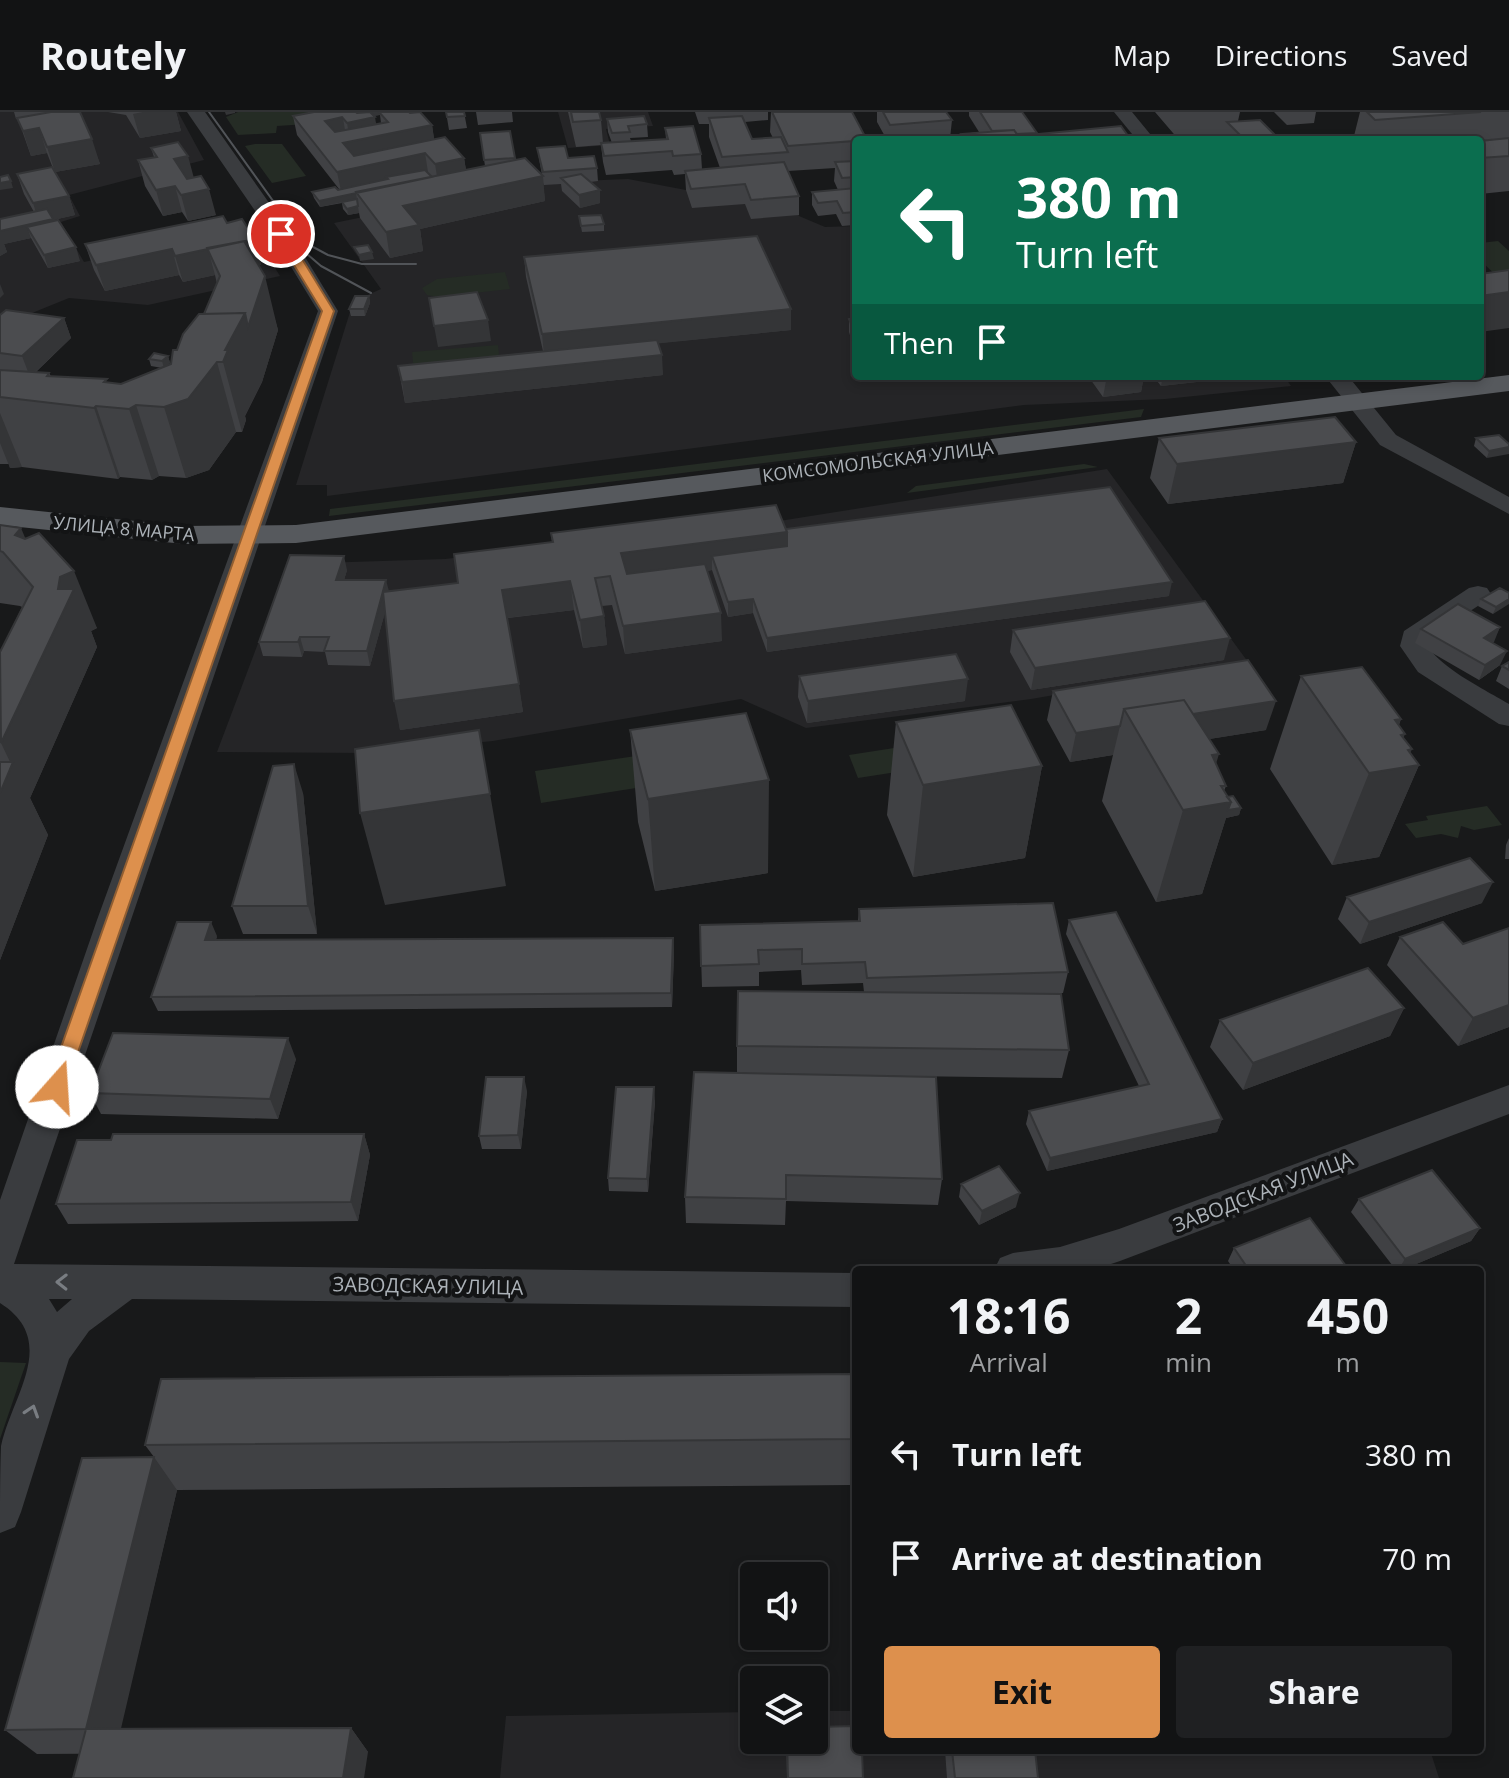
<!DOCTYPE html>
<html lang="en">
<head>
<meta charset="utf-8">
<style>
	body { margin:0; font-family:"Open Sans",sans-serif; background:#1f2022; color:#f1f3f6; height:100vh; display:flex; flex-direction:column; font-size:30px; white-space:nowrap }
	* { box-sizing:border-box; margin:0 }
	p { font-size:26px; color:#9c9ea0 }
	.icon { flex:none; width:44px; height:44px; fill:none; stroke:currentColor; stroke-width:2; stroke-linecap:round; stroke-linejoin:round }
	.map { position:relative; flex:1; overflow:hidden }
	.panel { position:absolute; left:852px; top:1154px; width:632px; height:488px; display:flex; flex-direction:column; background:#121314; border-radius:8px; box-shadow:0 4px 12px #0003,0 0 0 2px #313234 }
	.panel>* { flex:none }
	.hud { position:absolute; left:852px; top:24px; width:632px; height:244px; border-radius:8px; box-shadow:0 4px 12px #0003,0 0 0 2px #313234; background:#0b6e4f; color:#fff; overflow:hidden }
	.buttons { position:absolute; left:740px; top:1450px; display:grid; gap:16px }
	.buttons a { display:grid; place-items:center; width:88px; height:88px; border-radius:8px; background:#121314; box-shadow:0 4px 12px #0003,0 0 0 2px #313234; font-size:40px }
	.pin { position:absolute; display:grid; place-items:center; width:68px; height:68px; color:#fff; margin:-34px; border:4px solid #fff; border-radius:50%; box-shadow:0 2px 8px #0007 }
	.me { position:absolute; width:88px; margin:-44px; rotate:19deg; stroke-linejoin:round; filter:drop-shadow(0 0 6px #0008) }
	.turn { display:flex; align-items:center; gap:28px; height:168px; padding:0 32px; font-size:36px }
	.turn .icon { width:104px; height:104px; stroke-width:2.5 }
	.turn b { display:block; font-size:56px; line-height:68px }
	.then { display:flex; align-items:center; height:76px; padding:0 32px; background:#0003; gap:16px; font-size:30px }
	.eta { display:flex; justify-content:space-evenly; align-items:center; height:136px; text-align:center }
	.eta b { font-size:48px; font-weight:700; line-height:56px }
	.cta { display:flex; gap:16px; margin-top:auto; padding:16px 32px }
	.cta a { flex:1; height:92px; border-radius:8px; background:#dd904d; color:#111; font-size:32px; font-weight:700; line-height:92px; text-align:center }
	.cta a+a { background:#1f2022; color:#f1f3f6 }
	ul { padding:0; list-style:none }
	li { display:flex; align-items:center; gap:24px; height:104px; padding:0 32px }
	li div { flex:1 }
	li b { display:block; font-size:30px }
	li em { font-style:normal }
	header { display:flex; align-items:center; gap:48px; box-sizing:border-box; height:112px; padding:0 40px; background:#121314; border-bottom:2px solid #313234 }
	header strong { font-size:38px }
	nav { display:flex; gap:44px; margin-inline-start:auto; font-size:28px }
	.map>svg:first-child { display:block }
	.built { fill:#252527 }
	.green { fill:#252c25 }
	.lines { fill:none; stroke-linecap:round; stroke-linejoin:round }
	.minor { fill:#3a3c3f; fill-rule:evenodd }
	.major { fill:#56595d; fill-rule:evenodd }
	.tram { stroke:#515458; stroke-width:2 }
	.wall { fill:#404144; fill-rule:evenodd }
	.shaded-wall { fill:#343537 }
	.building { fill:#4b4c4f; stroke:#343537; stroke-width:2 }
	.oneway { stroke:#797d82 }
	.route { fill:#dd904d; stroke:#905e32; stroke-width:2 }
	.labels { text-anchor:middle; stroke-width:8; stroke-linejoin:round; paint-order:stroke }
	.far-street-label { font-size:18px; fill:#acb2b8; stroke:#131415 }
	.street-label { font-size:20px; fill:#acb2b8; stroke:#131415 }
</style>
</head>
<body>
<header>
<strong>Routely</strong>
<nav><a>Map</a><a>Directions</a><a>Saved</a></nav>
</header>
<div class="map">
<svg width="1509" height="1666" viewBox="0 0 1509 1666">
	<rect width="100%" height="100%" fill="#18191a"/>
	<path class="built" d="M0,0H178L204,48L69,83L80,104L61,110L84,150L249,114L280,164L148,193L69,186L0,214Z
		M558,0H648L653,14L606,17L610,33L568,36Z
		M628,67L686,78L784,69L799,104L825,115L856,114V264H1284L1291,274L1165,287L1024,293L327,384V373H296L355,184L363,185L381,177L334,111L528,71Z
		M1107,357L1248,550L1031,587L806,616L741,587L493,629L370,641L217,640L288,452L445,447L773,410Z
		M814,1599H856V1638H1430L1439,1666H500L506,1604L754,1600V1628H814Z"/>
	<path class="green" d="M238,0H308V12L277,14L276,21L238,23L226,5Z
		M255,32H282L306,64L272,71L245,34Z
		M1498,129L1509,139V176L1480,148V131Z
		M505,160L510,177L438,185L427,183L422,176L437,167Z
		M498,233L500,253L414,260L412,240Z
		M1144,297L1141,305L329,404L330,397Z
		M1084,352L1098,355L907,381L916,374Z
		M907,634L916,657L858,666L849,643Z
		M683,637L731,661L541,691L535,659Z
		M1487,694L1502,713L1474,718L1461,714L1458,726L1441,722L1416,726L1405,712L1428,708L1426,704Z
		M0,1250L26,1251L0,1327Z"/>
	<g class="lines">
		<path class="minor" d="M187,0H205L291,122L338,199L14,1152L856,1161V1195L132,1187L89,1219L69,1247L21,1400L15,1415L0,1421C0,1394 0,1361 1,1334C12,1283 60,1229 0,1191V1088L97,808L318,199L271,122ZM49,1187H72L57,1200Z
			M1114,0H1132L1155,28H1137Z
			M1325,264H1348L1396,323L1509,385V402L1380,333Z
			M1478,474L1487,476L1491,482L1487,488L1426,528C1431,552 1488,579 1509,592V614L1499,612L1418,560L1400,534L1404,519L1469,476Z
			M1509,973V1002L1120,1149L1093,1158H994L1000,1146L1013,1141L1060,1135L1119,1117Z"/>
		<path class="major" d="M1509,263V279L296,431L184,432L0,413V395L184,414L296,413Z"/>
		<path class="tram" d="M209,0L302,129L328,143L362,152H416
			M300,136L321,154L371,181"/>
	</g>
	<path class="wall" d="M14,0H80L100,52L55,60L69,84L75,103L53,108L80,149L48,156L31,126L4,132L7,140L0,144V107L34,100L24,82L17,62L54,59L47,41L31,44L18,7H16Z
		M108,0H176L181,19L140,26L126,3Z
		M416,0L409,1L432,13L434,28L464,46L466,58L485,54L480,21L510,19L515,48L542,63L537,36L597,56L598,69L590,70L600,91L580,96L562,79L561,72L544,73L543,71L545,89L420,117L423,139L390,146L360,106L359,101L348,103L343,97L342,91L320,95L314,86L312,80L339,77L297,23L293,4ZM380,3L381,11L376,12L373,4Z
		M446,0H464L467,16L449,18Z
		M476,0H512L513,10L478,13Z
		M568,0H599L601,8L603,31H612L608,20L607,7L647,12L648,25L630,26L631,29L666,27L665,16L701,42L702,57L720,56L709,25V12H699L695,0H768V8L745,10L752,27L773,26L770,20L771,0H852L856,28V113L842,114L836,102L818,104L812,93V80L838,78L834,69L835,56L788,59L799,84V103L751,107L745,92L692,96L686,78L685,62L674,63L672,58L606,63L603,50L601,33L576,35Z
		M877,0H946L952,8L950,27L887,28L877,10Z
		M969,0H1022L1037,22L1131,28H960L961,22L979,20L969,4Z
		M1155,0H1240L1238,9L1280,28H1179Z
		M1274,0H1316L1314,11L1287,13Z
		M1360,0H1509V79L1480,82V28H1353Z
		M151,36L216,103L188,109L182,100L163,104L145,74L138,48L154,45Z
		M579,104L604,112V119L582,120Z
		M227,111L255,127L261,153H259L278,218L262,270L245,304L246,308L242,320H236L209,358L186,366L159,364L152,368L120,365L118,367L22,355L10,356L9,352H0V203L64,206L71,226L36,260L49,261L51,264L121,272L162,256L151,254L149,247L168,244L170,251L166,254L171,252L177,238L204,202L217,172L215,163L183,170L179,163L105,179L94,158L85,132Z
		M524,145L791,197V218L658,231L663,263L405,291L398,254L543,239L526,165Z
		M369,184L370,191L365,204H351L349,197Z
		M856,206V235L854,236L849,220V207Z
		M1088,264H1144L1141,280L1103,285Z
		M1153,264H1250L1161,274Z
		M1499,323L1487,346L1474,334L1476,326Z
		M1159,326L1356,330L1343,371L1168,392L1150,366Z
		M0,413L26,426L97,516L91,519L97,535L30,686L48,723L0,848V540L22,495L20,494L0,491Z
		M786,417L1169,484L767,540L753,501L728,505L712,458L707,459L722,529L625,542L612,493L602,494L604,504L607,533L583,536L574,498L507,506L523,600L400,618L385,500L370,554L328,553L325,540L304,539L302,545L263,544L259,530L347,458L344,468L389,479L458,471L552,430L551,421Z
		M1509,481L1493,502L1478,494L1481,487Z
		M1500,515L1492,531L1500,553L1479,568L1415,531L1421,517Z
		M1013,518L1224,548L1031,578L1010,540Z
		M1509,550V577L1496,569L1502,554Z
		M799,564L965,589L807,611L798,585Z
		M1301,564L1401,607L1399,613L1410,642L1419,653L1379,745L1332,753L1270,657Z
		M1053,579L1266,618L1209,627L1216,652L1226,674L1224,679L1227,685L1241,696L1239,703L1226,706L1202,782L1156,790L1102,689L1113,643L1070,650L1047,608Z
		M896,610L1042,654L1025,746L913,765L887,703Z
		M630,618L768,761L655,779L638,710Z
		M303,681L317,822H243L232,794Z
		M1509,726V747H1505L1506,733Z
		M1347,785L1482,791L1360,832L1338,807Z
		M859,797L1068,860L1063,881L1026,882L1069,938L1062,966L831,963L942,1067L938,1093L786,1089L785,1113L686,1111L685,1085L737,961V934L864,880L863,871L802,873L801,858L759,860V874L702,875L700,813L858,809Z
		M1069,808L1222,1007L1217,1020L1047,1059L1026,1012L1029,999L1139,974L1066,822Z
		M1509,816V915L1458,934L1387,853L1400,825L1463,832Z
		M217,824L216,828L673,826L674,840L672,895L158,899L151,885Z
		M1404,896L1390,924L1243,978L1210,935L1220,908Z
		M296,947L278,1007L101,1002L90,981Z
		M527,979L521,1037H482L479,1024Z
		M655,989L648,1080L609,1079L608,1066Z
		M364,1022L370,1043L358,1109L68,1112L56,1092Z
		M961,1072L1016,1095L979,1113L959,1085Z
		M1359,1087L1480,1116L1471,1129L1402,1158H1396L1351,1100Z
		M1234,1136L1349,1158H1234L1228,1149Z
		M855,1327L850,1373L177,1378L120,1617L351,1616L368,1640L37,1642L5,1618L154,1345L145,1333Z
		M786,1628H814L863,1666H787Z
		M945,1638H1035L1038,1666H947Z"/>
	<path class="shaded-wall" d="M143,0H176L181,19L140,26L133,2Z
		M225,0H235V1L226,3Z
		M327,0H416L382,3L379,0L380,3L343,6L346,24L329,27L325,9Z
		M375,5L378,24L432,13L435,32L347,50L343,31L350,29L347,11Z
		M39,16L47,41L31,44L23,19Z
		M92,27L100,52L55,60L47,35Z
		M425,41L428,60L388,69L386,65L387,69L341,79L337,60Z
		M188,44L195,70L181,72L174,47Z
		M464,46L467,65L438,71L435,52Z
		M543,64L545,89L420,117L423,139L390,146L386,120L403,94Z
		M11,69L13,76L0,78V71Z
		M175,74L182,100L163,104L156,78Z
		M209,77L216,103L188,109L181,83Z
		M600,78V91L580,96L579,83Z
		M356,81L357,87L320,95L319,89Z
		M69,84L75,103L53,108L58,120L27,115L31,126L4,132L7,140L0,144V119L39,110L33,91Z
		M358,94L359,101L348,103L347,97Z
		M255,127L261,153L219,162L208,137Z
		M76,135L80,149L48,156L44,143Z
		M172,137L179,163L105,179L96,153Z
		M208,137L215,163L183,170L175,144Z
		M372,140L374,147L360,149L359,143Z
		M265,164L278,218L262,270L245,304L246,308L242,320L223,250L225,238Z
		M0,172L4,182L0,186Z
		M1509,180V216L1480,220V184Z
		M369,184L370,191L365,204L364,197Z
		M791,197V218L544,243L542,222Z
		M64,206L71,226L30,265L22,244Z
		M488,208L491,229L438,235L434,214Z
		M662,243L663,263L405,291L402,270Z
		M168,244L170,251L164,256L162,249Z
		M217,250L236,320L209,358L186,366L164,295Z
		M1107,264H1144L1141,280L1103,285Z
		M1163,264H1250L1161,274Z
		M136,293L159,364L152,368L129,297Z
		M96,294L120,365L118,367L94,296Z
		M0,301L22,355L10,356L0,331Z
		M1356,330L1343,371L1168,392L1177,352Z
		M1509,335V342L1487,346L1489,339Z
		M21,416L45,473L15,423Z
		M787,420V448L712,444V458L623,469L621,441Z
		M344,444L347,458L340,482L336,468Z
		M74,459L97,516L91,519L97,535L30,686L48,723L0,848V681L12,654L1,631L58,477L60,465Z
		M386,468L390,483L370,554L367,539Z
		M570,469L574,498L506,506L502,478Z
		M1172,470L1169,484L767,540V526Z
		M753,487V501L728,505V490Z
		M1509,487V492L1493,502L1496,495Z
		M721,501L722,529L625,542L623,514Z
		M604,504L607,533L583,536L580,508Z
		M1500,515L1494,530L1478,541L1484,526Z
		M300,525L304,539L302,545L298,530Z
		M1230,526L1224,548L1031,578L1035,556Z
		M1507,539L1500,553L1479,568L1485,553Z
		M968,567L965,589L807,611L808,589Z
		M519,572L523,600L400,618L394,589Z
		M1276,589L1266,618L1147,637L1133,612Z
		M1401,607L1380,659L1401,623L1405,622L1391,658L1408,638L1412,637L1404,656L1419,653L1379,745L1332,753L1369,661L1395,608Z
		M1120,614L1113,643L1070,650L1076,621Z
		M479,618L506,774L385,793L360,701Z
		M1219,642L1203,695L1231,690L1241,696L1239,703L1226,706L1202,782L1156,790L1183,698L1212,643Z
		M294,652L303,681L317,822L308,794Z
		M1042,654L1025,746L913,765L923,673Z
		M769,668L768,761L655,779L648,687Z
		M1493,770L1482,791L1360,832L1369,810Z
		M211,810L217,824L211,843L205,828Z
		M673,826L674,840L672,895L671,881Z
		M1509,893V915L1458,934L1473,906Z
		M1404,896L1390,924L1243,978L1253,951Z
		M288,926L296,947L278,1007L270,987Z
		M524,965L527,979L521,1037L518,1023Z
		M654,975L655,989L648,1080L647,1067Z
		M1222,1007L1217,1020L1047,1059L1050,1046Z
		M364,1022L370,1043L358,1109L351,1090Z
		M1020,1081L1016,1095L979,1113L982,1099Z
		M1480,1116L1471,1129L1402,1158H1398L1405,1147Z
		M154,1345L177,1378L115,1642L86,1617Z
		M351,1616L368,1640L364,1666H343Z"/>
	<path class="building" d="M51,0H80L92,27L47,35L39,16L23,19L17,6Z
		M314,0H356L357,1L370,0L375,5L347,11L342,5L325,9L335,20L388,10L379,0H409L410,1L420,0L432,13L343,31L354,44L445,25L464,46L435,52L425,41L337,60L293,4Z
		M446,0H464L465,4L447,5Z
		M571,0H599L601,8L573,10Z
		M772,0H852L867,28L788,34Z
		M883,0H946L952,8L890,13Z
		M980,0H1022L1037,21L1017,22L1014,18L992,19Z
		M1367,0H1481L1375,8Z
		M644,4L647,12L628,14L630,20L612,21L607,7Z
		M742,4L752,27L781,25L788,40L722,45L709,6Z
		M1260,8L1280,28H1245L1227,10Z
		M693,14L701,42L673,44L672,39L604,44L601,31L668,27L665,16Z
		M1121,14L1131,28H965L961,22L1014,18L1018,24Z
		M510,19L515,46L484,48L480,21Z
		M1310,25L1313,28H1294L1292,26Z
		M1509,26V44L1480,46V29Z
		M178,30L188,44L174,47L187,67L201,64L209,77L181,83L175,74L156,78L138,48L157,45L151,36Z
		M565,34L568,46L594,44L597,56L543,60L537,36Z
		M525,46L543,64L403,94L419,113L386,120L356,80Z
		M856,49V65L842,66L835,50Z
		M784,50L799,84L751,88L745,72L691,77L685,59Z
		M52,55L69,84L33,91L17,62Z
		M425,58L432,65L319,89L312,80L335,75L338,78L388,67L386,65Z
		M581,62L600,78L579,83L561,66Z
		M8,63L11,69L0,71V65Z
		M856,76V100L843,101L837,89L818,91L812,80Z
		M357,87L358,94L347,97L342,90Z
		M47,97L53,107L0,119V107Z
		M601,103L604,112L581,114L579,104Z
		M223,104L227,111L242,107L255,127L175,144L172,137L96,153L85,132Z
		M58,108L76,135L44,143L27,115Z
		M757,124L791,197L542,222L524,145Z
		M244,129L265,164L248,215L245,201L204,202L220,164L207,136Z
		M368,133L372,140L359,143L354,135Z
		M1509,158V180L1480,184V162Z
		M477,180L488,208L434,214L429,186Z
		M355,184H369L364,197H349Z
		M6,198L64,206L22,244L0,241V203Z
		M245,201L225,238H228L223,250H217L188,287L164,295L136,293L129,297L96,294L94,296L0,285V258L49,261L47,264L107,267L104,270L121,272L171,252L173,238H177L183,222L199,202Z
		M856,206V222H855L849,207Z
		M657,228L662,243L402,270L398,254Z
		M154,241L168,244L162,249L149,247Z
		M1335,305L1356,330L1177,352L1159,326Z
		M1499,323L1509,332V335L1489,339L1476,326Z
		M1110,375L1172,470L767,526L753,487L728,490L712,444L787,434V420L786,417Z
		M776,393L787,420L621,441L627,462L705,452L721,501L623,514L610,464L595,466L604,504L580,508L570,469L502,478L519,572L394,589L383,480L458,471L454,442L553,430L551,421Z
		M0,413L21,416L15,423L25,427L39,421L74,459L60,465L58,477H74L1,631L0,540L33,475L3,440L0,439Z
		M290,443L344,444L336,468H386L367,539H324L329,525H300L298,530H259Z
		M1500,476L1509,481V487L1496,495L1481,487Z
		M1205,489L1230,526L1035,556L1013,518Z
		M1458,492L1500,515L1484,526L1507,539L1485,553L1421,517Z
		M956,542L968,567L808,589L799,564Z
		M1248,548L1276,589L1193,602L1184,588L1124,597L1120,614L1076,621L1053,579Z
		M1509,550V558L1502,554Z
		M1362,555L1401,607L1395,608L1405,622L1401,623L1412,637L1408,638L1419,653L1369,661L1301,564Z
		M1184,588L1219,642L1212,643L1226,674H1221L1231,690L1183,698L1124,597Z
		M1011,593L1042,654L923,673L896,610Z
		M746,601L769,668L648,687L630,618Z
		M479,618L490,682L360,701L355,637Z
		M0,650H13L0,681Z
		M294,652L308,794H232L273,654Z
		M1233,684L1241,696L1228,698L1231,690L1227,685Z
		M1470,746L1493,770L1369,810L1347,785Z
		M1053,791L1068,860L867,866L865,850L802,852V837L758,838L759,852L701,854L700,813L860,809L859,797Z
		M1116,800L1222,1007L1050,1046L1029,999L1149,972L1069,808Z
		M177,810H211L205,828L673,826L671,881L151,885Z
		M1443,810L1463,832L1509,816V893L1473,906L1400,825Z
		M1368,856L1404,896L1253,951L1220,908Z
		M738,879L1061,882L1069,938L737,934Z
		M113,921L288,926L270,987L90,981Z
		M694,960L936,965L942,1067L786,1063V1087L685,1085Z
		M486,965H524L518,1023L479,1024Z
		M616,975H654L647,1067L608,1066Z
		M113,1022H364L351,1090L56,1092L77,1028H111Z
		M999,1054L1020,1081L982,1099L961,1072Z
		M1432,1058L1480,1116L1405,1147L1359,1087Z
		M1310,1106L1349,1158H1249L1234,1136Z
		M851,1262L855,1327L145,1333L161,1267Z
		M154,1345L86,1617L5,1618L82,1346Z
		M856,1614V1638H862L863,1666H788L787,1628H814V1615Z
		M351,1616L343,1666H73L86,1617Z
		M952,1638H1035L1038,1666H955Z"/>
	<defs><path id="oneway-chevron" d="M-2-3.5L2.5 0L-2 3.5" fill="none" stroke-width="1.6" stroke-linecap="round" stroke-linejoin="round" transform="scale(2)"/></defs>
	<g class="oneway">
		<use href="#oneway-chevron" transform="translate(62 1170) rotate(-179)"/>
		<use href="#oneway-chevron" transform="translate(32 1299) rotate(-72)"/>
	</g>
	<path class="route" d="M277,119H285L334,199L66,975L64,981H50L47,975L322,199L275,122Z"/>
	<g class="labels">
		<g class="far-street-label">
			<text transform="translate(878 350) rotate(-7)" y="6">КОМСОМОЛЬСКАЯ УЛИЦА</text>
			<text transform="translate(124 417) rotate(5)" y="6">УЛИЦА 8 МАРТА</text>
		</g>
		<g class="street-label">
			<text transform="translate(1263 1080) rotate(-21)" y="7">ЗАВОДСКАЯ УЛИЦА</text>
			<text transform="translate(428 1174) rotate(1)" y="7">ЗАВОДСКАЯ УЛИЦА</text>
		</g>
	</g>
</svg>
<div class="buttons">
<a><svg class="icon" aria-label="sound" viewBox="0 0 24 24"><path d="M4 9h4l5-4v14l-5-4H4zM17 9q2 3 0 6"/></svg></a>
<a><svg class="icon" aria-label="layers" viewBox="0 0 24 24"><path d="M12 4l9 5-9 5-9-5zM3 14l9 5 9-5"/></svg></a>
</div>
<div class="pin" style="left:281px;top:122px;background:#d93025"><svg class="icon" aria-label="arrive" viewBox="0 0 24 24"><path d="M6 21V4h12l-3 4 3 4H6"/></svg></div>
<svg class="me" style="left:57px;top:975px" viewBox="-20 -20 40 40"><circle r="19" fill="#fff"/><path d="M0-13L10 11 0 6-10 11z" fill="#dd904d"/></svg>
<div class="hud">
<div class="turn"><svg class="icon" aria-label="left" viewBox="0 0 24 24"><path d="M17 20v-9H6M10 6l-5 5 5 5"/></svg><div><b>380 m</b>Turn left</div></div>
<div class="then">Then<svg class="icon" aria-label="arrive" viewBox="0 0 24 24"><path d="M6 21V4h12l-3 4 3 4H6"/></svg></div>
</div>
<section class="panel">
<div class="eta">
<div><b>18:16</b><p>Arrival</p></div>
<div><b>2</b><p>min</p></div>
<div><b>450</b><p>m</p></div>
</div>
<ul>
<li><svg class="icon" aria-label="left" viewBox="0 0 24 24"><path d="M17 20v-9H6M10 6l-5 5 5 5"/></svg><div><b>Turn left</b></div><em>380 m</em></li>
<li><svg class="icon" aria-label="arrive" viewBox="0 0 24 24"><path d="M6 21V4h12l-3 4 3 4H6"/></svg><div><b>Arrive at destination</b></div><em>70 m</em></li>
</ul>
<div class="cta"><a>Exit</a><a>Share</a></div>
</section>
</div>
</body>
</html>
